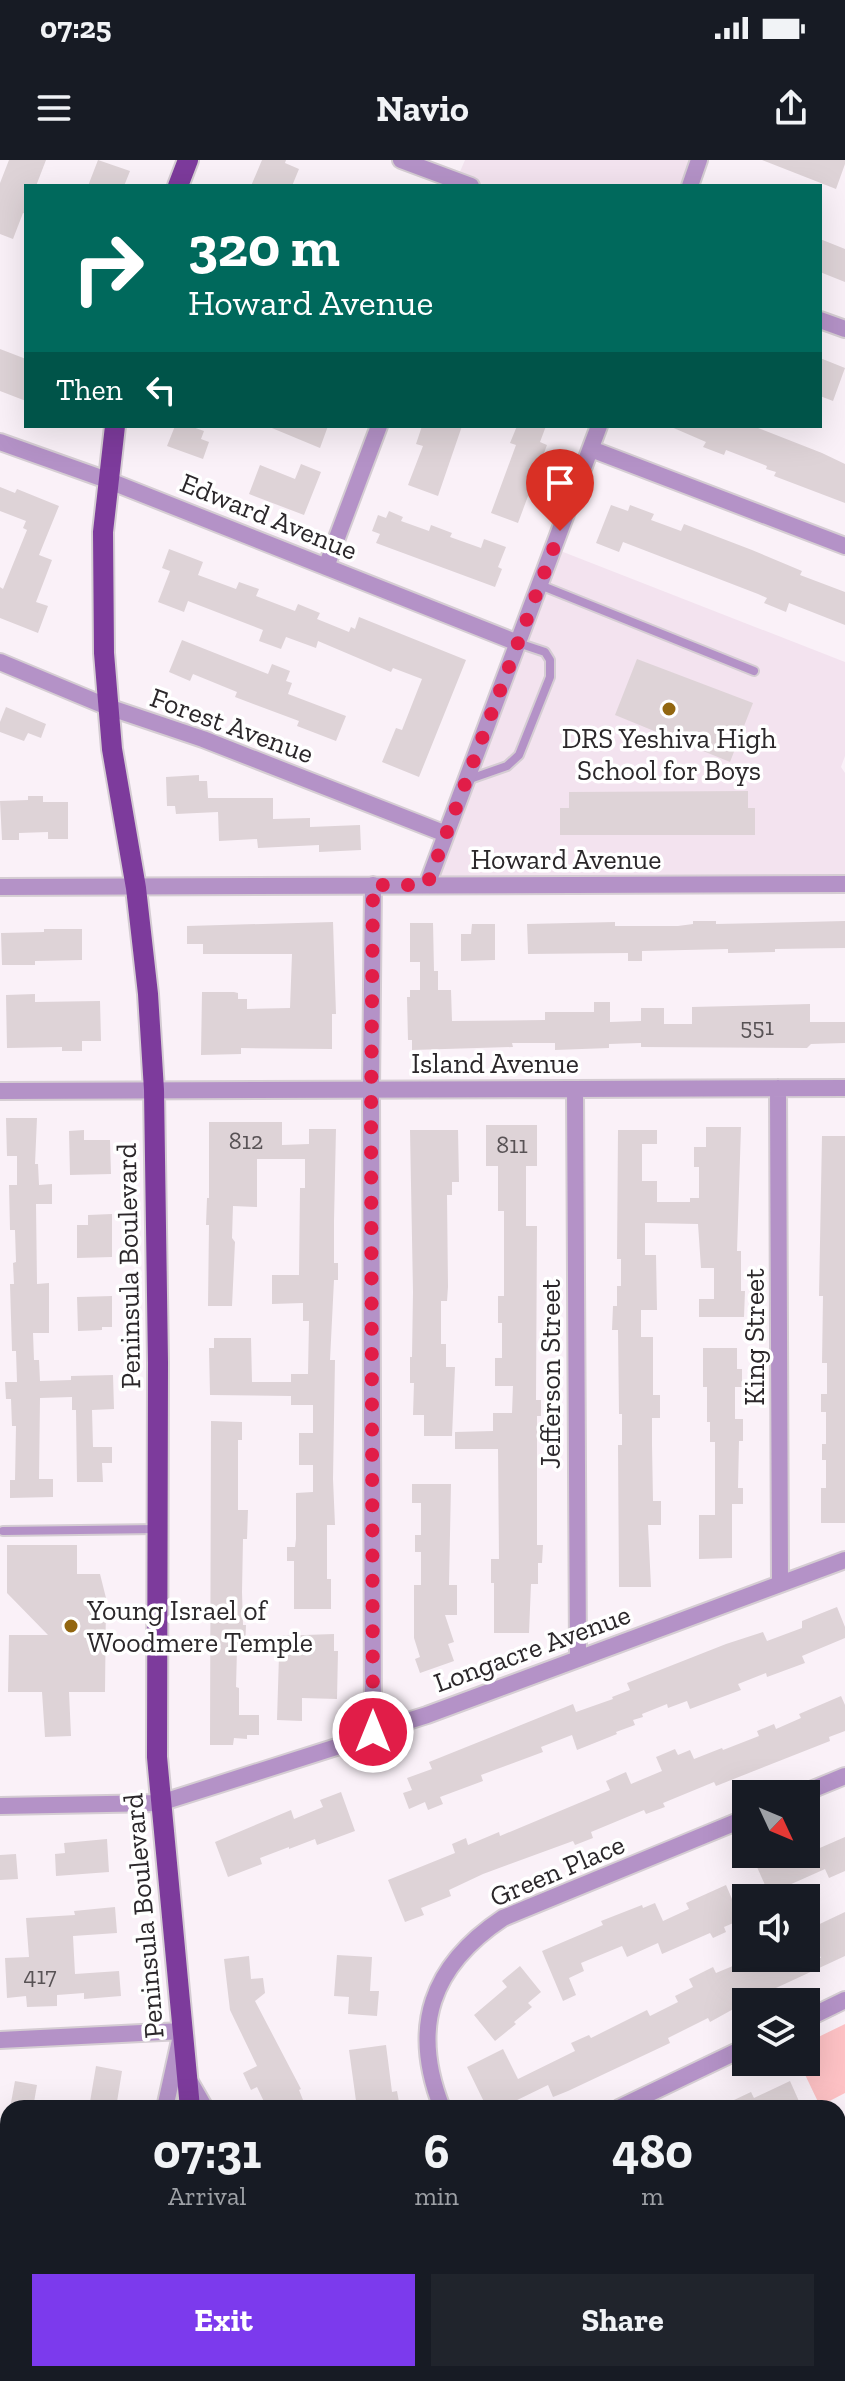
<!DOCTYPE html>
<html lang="en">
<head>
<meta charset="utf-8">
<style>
	body { margin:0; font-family:"Zilla Slab",serif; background:#20242c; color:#f1f3f6; height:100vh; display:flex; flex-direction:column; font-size:30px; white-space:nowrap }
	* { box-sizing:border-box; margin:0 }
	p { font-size:26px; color:#9ea1a6 }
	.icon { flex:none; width:44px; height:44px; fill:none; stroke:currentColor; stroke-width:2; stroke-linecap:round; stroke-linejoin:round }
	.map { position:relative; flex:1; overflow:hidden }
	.details { position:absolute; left:0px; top:1940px; width:846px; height:282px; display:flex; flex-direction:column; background:#171b24; border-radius:24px 24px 0 0; box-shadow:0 8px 32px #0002 }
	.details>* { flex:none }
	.banner { position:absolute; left:24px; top:24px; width:798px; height:244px; border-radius:0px; box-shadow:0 8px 32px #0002; background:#00695c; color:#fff; overflow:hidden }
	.needle { width:52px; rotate:134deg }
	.controls { position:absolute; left:732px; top:1620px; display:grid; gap:16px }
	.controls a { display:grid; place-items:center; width:88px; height:88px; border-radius:0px; background:#171b24; box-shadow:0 8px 32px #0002; font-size:40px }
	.pin { position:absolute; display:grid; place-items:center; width:68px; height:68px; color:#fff; margin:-82px -34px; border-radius:50% 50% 50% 0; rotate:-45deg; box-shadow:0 0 8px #0007 }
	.pin .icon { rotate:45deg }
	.me { position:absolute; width:88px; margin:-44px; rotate:0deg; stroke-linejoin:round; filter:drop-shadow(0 0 6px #0008) }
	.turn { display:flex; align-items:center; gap:28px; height:168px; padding:0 32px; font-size:36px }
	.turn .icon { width:104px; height:104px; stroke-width:2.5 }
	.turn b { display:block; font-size:56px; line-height:68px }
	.then { display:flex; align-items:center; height:76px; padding:0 32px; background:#0003; gap:16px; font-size:30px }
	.eta { display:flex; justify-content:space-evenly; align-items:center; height:136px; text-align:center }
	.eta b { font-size:48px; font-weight:700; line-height:56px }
	.primary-button { display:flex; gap:16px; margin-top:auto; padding:16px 32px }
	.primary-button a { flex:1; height:92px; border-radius:0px; background:#7c3aed; color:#fff; font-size:32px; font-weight:700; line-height:92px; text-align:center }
	.primary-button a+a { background:#20242c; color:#f1f3f6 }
	.status { display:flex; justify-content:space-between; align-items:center; height:56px; padding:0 40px; background:#171b24; direction:ltr }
	.status svg { height:22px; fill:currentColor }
	header { display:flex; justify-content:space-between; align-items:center; height:104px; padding:0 32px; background:#171b24; font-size:36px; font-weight:700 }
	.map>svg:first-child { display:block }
	.built { fill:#f3e3ef }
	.green { fill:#fec2c5 }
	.building { fill:#ded3d7 }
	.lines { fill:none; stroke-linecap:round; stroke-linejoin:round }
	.lane-casing { stroke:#d5cdd3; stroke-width:12 }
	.street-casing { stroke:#d5cdd3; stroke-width:20 }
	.primary-casing { stroke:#d5cdd3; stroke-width:24 }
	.lane { stroke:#b492c7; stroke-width:8 }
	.street { stroke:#b492c7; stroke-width:16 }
	.primary { stroke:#7d3b9c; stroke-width:20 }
	.route { stroke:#e11d48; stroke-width:14; stroke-dasharray:0 25.2 }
	.poi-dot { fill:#926610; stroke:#fff; stroke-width:3 }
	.labels { text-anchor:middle; stroke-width:7; stroke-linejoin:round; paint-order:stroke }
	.number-label { font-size:24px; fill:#585255 }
	.street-label { font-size:28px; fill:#2b272a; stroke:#fff }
	.poi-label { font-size:28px; fill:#2b272a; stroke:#fff }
</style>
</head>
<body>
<div class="status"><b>07:25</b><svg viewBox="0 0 49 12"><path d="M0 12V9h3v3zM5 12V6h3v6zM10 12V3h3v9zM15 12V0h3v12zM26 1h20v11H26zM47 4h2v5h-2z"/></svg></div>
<header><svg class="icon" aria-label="menu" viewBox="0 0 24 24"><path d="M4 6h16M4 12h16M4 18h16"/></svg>Navio<svg class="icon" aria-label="share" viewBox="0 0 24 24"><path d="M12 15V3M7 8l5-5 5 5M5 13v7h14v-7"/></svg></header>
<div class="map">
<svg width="845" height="2221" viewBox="0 0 845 2221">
	<rect width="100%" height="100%" fill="#faf1f8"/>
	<path class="built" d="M465,0H692L682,26H469L456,21Z
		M553,388L845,502V596L841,607L845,613V720L428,721Z"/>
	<path class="green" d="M845,1864V1933L820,1946L799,1902H806V1883Z"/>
	<path class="building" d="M9,0H46L36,26H26V54L23,53L13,79L0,74V23Z
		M98,0L130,11L124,26H88Z
		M262,0H286L285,3L299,9L292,26H251Z
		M762,0H845V4L836,29Z
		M820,79L845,89V122L820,112Z
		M0,189L26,199V241L0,231Z
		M820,198L845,208L833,241L820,236Z
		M175,266H190L204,271L201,279L209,282L203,299L167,286Z
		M267,266H328L320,288Z
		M422,266H462L438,336L408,325L423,286L416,284Z
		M517,266H546L540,282L547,285L518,363L491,353L516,285L510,283Z
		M669,266H753L822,293L845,304V343L774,316L776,312L766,309L767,306L726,290L724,295L703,287L706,282Z
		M301,304L321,312L304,355L249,334L260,305L295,319Z
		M0,327L15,333L17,329L59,346L39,395L52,400L36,442L48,446L38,473L0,458V427L3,429L27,370L23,368L26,361L0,351Z
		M611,345L628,351L630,345L654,354L651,360L681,371L684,364L752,390L802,411L800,415L845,432V465L789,443L786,452L764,443L767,438L758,434L623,382L619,392L596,383Z
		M389,351L403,357L401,361L429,371L431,365L452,373L450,377L481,388L484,379L506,387L498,407L502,409L495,427L376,383L380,374L372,371L378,355L386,358Z
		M169,389L203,402L198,415L236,429L239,422L259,429L256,436L295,451L298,444L320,453L317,459L349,472L351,467L355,469L359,457L466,500L419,617L382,602L396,568L402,570L422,519L393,508L391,512L318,481L316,488L286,477L281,489L259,481L263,470L188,441L184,452L158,442L170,411L162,408Z
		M182,480L268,514L272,504L290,511L286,521L292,523L288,534L346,556L336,581L297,566L299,561L235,537L237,532L193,514L190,521L169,512Z
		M637,499L753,543L730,602L615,555Z
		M6,547L46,564L41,578L28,573L24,581L0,572V562Z
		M199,615V621H207L208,638H273V659L310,658V667L360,665L361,690L319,692V685L258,688L257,679L219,681L218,652L176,654L175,646H167L166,617Z
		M748,631V648H755V675H560V648H569V632Z
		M28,636H43V642H68V679H48V672L19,673V680H2L0,641L28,640Z
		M693,761H716V764L845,761V788L775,789V792L728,793V789L642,791V801H628V793L528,794L527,764L615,762V766H678L693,764Z
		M333,762L336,854H332V889L241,888V894L201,895L202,832H234L238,833V839H247V849L290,848L292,794H203V784H187V766Z
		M410,763H433L434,811H438V830H451L452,861L545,860V852H594V842H610V862L641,861V848H664V864H692V847L810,844V862H845V883L811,884L807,888L641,887V883L609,884V888L555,890V883H512L513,887L412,890V880H408L407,837H410V830H420V802H410Z
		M472,764H495V800L461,801V774H471Z
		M44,769H82V800L35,801V805H2L1,773L44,772Z
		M35,834V842L100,841L101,881H82V891H62V887L7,888L6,835Z
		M6,958H37L35,1004H38L39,1025L52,1024V1044H36L37,1124L49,1123V1173H33L34,1200H39L40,1221L71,1220V1216L113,1215L114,1249L92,1250L93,1287H112V1303H102L103,1322H77L76,1250H72V1237L40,1238L39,1319H53V1337L10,1338V1320H15L16,1266H12L11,1239H6L5,1222H17L16,1191H12L10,1124H14L13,1103L16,1102L15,1070H10L9,1025H17V996H7Z
		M209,962H282V985L309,984V969H336L334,1061V1103H338V1120H334L330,1200H335L333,1319L335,1365H327V1419H331V1449H294V1401H287V1387H295L296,1379V1333L313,1332V1305H299V1273H313V1245H291V1236L210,1235L209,1188H214V1178H251L252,1222H291V1214H308L309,1161H303V1143L272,1144V1115H299L300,1028H305V999H257V1047L233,1046L232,1078L235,1082L232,1146H208L209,1065H206L207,1038H209Z
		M486,965H537V1006H526V1066H537L536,1240H541V1256H537V1385H543L542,1403H538V1424H531L529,1473H494V1423H491V1399H499L498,1289H455V1272L493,1271V1253H512L513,1226H495V1198H502V1163H498V1136H504V1051H498V1006H486Z
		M706,967H741L737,1091H741V1131H745L744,1157H699V1139H714V1108H701L698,1064L645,1063V1095H656L657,1150H641V1177H653V1235H660V1258H652V1285L653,1341H661V1365H648L651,1427H619L618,1285H622V1254H619L618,1170H612L613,1146H617V1126H621V1099H617L618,970H657V984H642V1021H657V1042H690V1038H699V1007H694V987H706Z
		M84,970V980H110L111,1014L70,1015L69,971Z
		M410,970H458L459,1022H452V1035H447L448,1127L447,1141H441V1184H446V1207H455L452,1276H424V1255H413L414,1223H410V1197H412L413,1132Z
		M822,976H845V1363H821V1328H826V1300H822V1284H826V1252H821V1234H827V1203H822L823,1136H819Z
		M112,1054V1097L77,1098V1065H88V1055Z
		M112,1136V1167H102V1170L78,1171L77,1137Z
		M703,1188H737V1209H742V1227H735V1259H743V1281H739L738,1328H743V1344H732V1398L699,1399V1355H715V1282H710V1262H707V1227H703Z
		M211,1261L242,1262V1280H238V1350H248L247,1379H243L242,1432L243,1465H246L245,1489H237L236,1527L239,1528V1555H259V1575H247V1579L234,1578L233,1585H210Z
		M412,1324H451L449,1425H457V1455H445L454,1482L448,1484L454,1501L420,1513L415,1499L420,1497L414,1478V1425H421V1392H415V1375H421V1343H412Z
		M7,1385H77V1414H100L106,1438L105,1532H69L71,1576L45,1577L42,1532H8L9,1475H48L7,1433Z
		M837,1447L845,1467V1478L802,1496L805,1503L767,1517L766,1513L738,1524L741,1530L690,1549L687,1541L668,1548L667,1544L642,1554L643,1557L633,1560L635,1565L616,1572L617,1574L577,1590L572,1575L541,1587L543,1592L481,1615L483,1621L440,1637L443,1644L428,1650L425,1642L409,1649L403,1633L412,1630L407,1618L432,1609L429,1602L573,1544L576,1552L613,1539L612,1537L630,1530L627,1523L726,1484L763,1472L767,1481L802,1468V1461Z
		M334,1474V1491H338L337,1539L302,1538V1561L277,1560L279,1495H275V1476Z
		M841,1536L845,1545V1571L829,1577L830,1581L716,1626L714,1622L663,1643L665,1647L646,1654L644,1650L591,1672L593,1678L575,1685L573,1681L483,1714L449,1730L451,1736L421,1748L424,1755L405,1762L388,1720L455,1693L452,1684L466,1678L468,1685L499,1672L500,1676L610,1630L606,1621L626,1612L631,1624L662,1611L656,1597L675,1589L678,1595L690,1590L694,1599L722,1588L723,1590L759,1576L757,1571L774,1564L776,1569L801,1558L799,1554Z
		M341,1632L355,1671L317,1685L315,1679L289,1689V1687L260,1698L262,1704L228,1717L215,1682L291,1650L294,1659L323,1647L320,1640Z
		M845,1677V1711L829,1718L825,1709L769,1734L753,1698L763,1694H806Z
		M107,1679L109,1712L56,1716L55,1694L65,1693L64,1683Z
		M16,1694L18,1719L0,1720V1695Z
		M726,1725L732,1739L736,1737L745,1758L724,1767L726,1772L713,1778L710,1773L662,1794L658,1783L627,1797L622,1786L581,1803L584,1811L569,1818L576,1835L563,1841L542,1791L603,1765L601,1761L642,1745L643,1748L655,1743L663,1761L689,1749L686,1743Z
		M115,1747L117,1773L73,1776L75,1814L119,1811L121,1836L84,1839V1833L57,1835V1846L27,1847L26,1836L7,1838L5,1798L29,1797L26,1758L75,1755L74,1751Z
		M845,1752V1796L746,1842L710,1862L708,1858L668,1878L670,1883L568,1931L553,1937L548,1925L501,1948H487L467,1907L503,1889L518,1919L575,1891L571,1883L589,1875L591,1878L647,1850L650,1856L678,1842L675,1836L693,1827L689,1819L713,1807L716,1813L752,1798H821L807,1770Z
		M337,1795L372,1797L370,1831H379L377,1856L348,1854L349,1837L334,1836Z
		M249,1796L251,1819L263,1818L265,1833L255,1841L301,1929L299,1930L303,1940L286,1948H267L257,1927L251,1930L243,1913L257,1906L230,1850L224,1799Z
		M520,1806L541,1832L528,1843L532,1847L514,1862L516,1864L495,1881L474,1855L507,1827L502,1821Z
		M386,1885L392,1932L397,1931L400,1948H357L349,1890Z
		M96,1906L122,1911L116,1948H89Z
		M15,1921L37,1925L33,1948H10Z
		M790,1921L802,1948H717L751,1932L754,1938Z"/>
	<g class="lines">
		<g class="lane-casing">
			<path id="lane" d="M540,425L754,511
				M467,620L507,606L519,595L550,517V500L545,492L518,483
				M3,1371L157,1369"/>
		</g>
		<g class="street-casing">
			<path id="street" d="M401,0L471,26
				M690,26L699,0
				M820,160L845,169
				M0,282L107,320L518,483
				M591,289L845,386
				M326,407L379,266
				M0,502L108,547L203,579L446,674
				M373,725L371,929L373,1572
				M427,725L599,266
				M0,727L845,724
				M778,928L780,1424
				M575,929L578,1498
				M0,931L845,928
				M801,1634L845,1616
				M0,1646L160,1643L352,1582L373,1572L427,1555L845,1400
				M806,1859L845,1840
				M0,1880L182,1871L165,1948
				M190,1922L205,1948
				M442,1948C410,1867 431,1806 503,1758L746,1658
				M619,1948L746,1887
				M838,2084L845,2080
				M342,2214L346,2221
				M568,2214L571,2221
				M109,2221L111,2214
				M599,2221L611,2214"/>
		</g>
		<g class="primary-casing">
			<path id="primary" d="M178,26L188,0
				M115,266L103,372L104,493L112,589L136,728L148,834L154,930L158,1203L157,1597L190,1948
				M206,2221V2214"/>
		</g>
		<use href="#lane" class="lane"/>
		<use href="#street" class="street"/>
		<use href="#primary" class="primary"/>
	</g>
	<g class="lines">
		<path class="route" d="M373,1572L371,959L373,725H427L560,371"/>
	</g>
	<g class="poi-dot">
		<circle cx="669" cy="549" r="8"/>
		<circle cx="71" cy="1466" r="8"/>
	</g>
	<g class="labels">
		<g class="number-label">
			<text x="757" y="875">551</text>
			<text x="246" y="989">812</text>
			<text x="512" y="993">811</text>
			<text x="40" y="1824">417</text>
		</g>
		<g class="street-label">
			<text transform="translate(269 356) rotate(22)" y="10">Edward Avenue</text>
			<text transform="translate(232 565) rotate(20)" y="10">Forest Avenue</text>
			<text x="566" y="709">Howard Avenue</text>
			<text x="495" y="913">Island Avenue</text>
			<text transform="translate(128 1106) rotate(-91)" y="10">Peninsula Boulevard</text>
			<text transform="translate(754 1177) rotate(-90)" y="10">King Street</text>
			<text transform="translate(550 1214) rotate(-90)" y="10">Jefferson Street</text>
			<text transform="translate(532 1488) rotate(-20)" y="10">Longacre Avenue</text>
			<text transform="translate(557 1710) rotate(-23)" y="10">Green Place</text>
			<text transform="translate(143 1756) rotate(-95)" y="10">Peninsula Boulevard</text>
		</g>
		<g class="poi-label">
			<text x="669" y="588">DRS Yeshiva High<tspan x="669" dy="32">School for Boys</tspan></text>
			<text x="87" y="1460" text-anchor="start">Young Israel of<tspan x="87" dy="32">Woodmere Temple</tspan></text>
		</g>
	</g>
</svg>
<div class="controls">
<a><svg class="needle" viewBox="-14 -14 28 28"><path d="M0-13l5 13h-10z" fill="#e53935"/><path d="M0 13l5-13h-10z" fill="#9ea1a6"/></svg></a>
<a><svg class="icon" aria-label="sound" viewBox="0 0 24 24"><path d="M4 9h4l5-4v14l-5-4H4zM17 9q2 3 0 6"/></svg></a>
<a><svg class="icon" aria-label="layers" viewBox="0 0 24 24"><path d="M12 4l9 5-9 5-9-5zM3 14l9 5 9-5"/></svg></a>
</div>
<div class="pin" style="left:560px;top:371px;background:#d93025"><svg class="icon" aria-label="arrive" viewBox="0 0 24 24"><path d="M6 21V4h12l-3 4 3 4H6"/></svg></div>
<svg class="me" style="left:373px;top:1572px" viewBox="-20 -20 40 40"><circle r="17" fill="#e11d48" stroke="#fff" stroke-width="3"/><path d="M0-11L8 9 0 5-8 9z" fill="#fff"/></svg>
<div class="banner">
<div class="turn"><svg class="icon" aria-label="right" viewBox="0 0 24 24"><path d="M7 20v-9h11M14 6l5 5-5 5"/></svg><div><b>320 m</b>Howard Avenue</div></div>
<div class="then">Then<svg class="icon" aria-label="left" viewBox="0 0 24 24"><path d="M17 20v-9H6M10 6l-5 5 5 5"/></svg></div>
</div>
<section class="details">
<div class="eta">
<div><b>07:31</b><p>Arrival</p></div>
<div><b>6</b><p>min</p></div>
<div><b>480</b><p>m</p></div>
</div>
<div class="primary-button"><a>Exit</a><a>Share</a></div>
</section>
</div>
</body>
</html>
